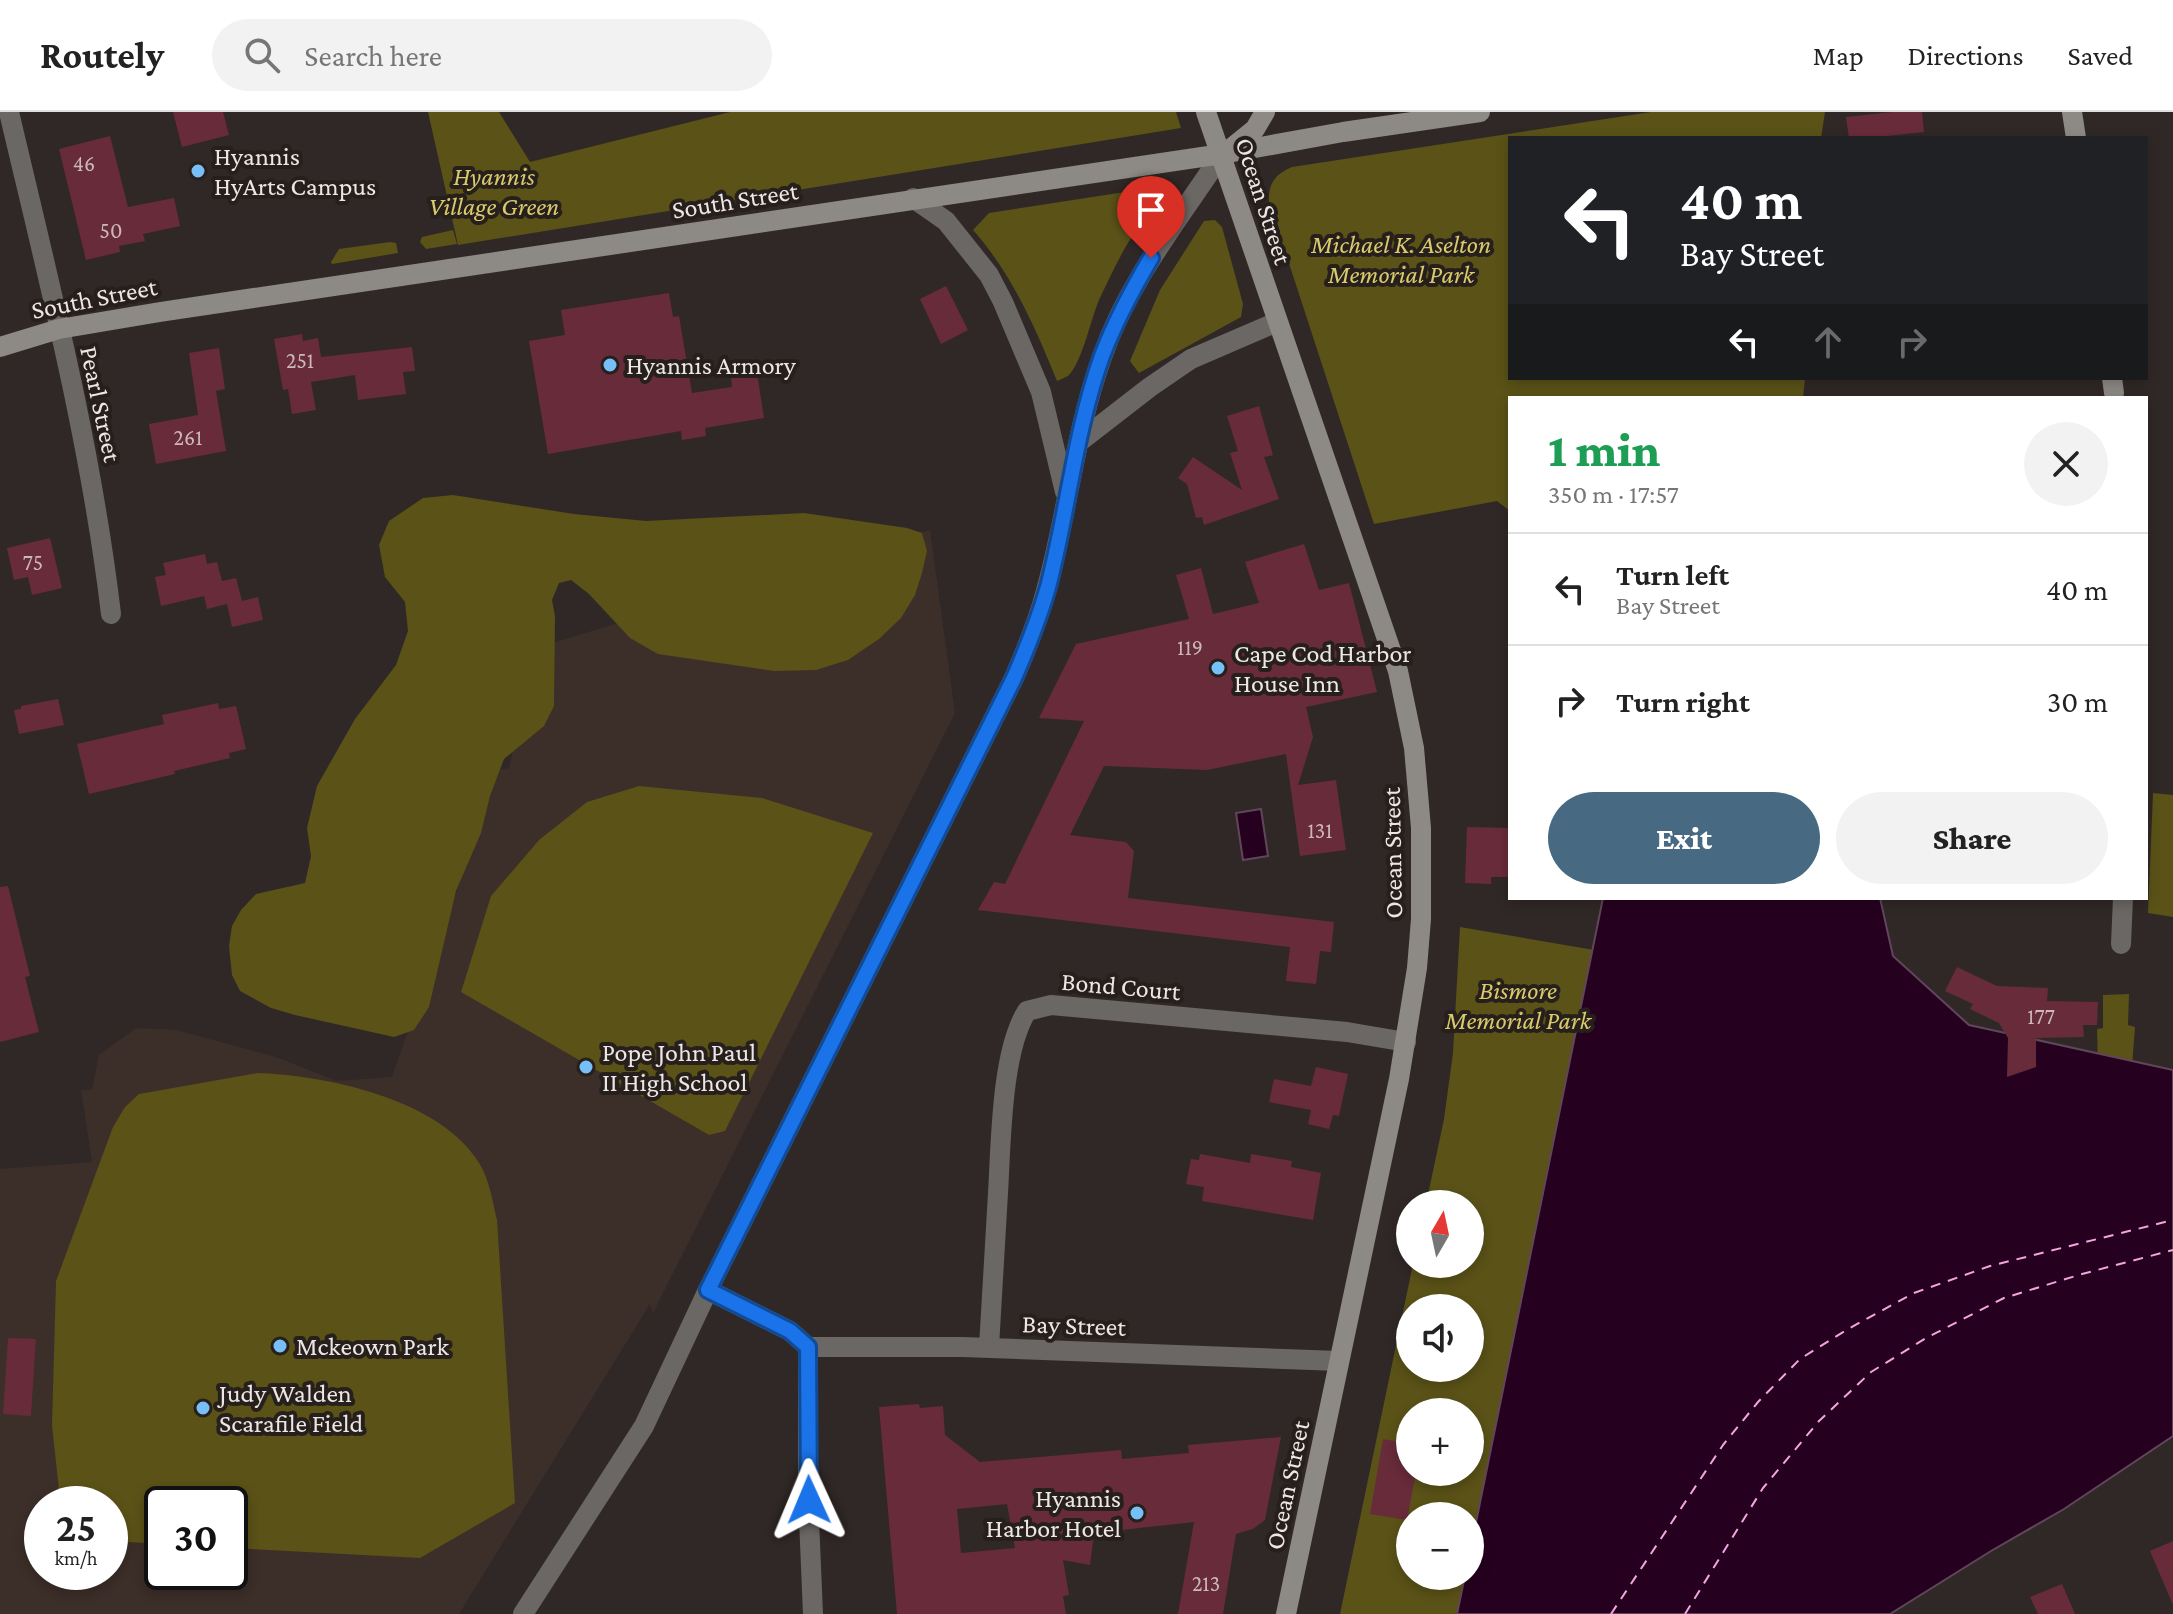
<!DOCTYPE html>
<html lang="en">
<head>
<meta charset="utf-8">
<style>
	body { margin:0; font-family:"Crimson Pro",serif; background:#f2f2f2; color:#222; height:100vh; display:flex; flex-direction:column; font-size:30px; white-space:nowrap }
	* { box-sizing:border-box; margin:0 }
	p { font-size:26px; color:#767676 }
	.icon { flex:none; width:44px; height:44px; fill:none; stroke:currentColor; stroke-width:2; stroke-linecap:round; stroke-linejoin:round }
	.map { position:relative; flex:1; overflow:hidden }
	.panel { position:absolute; left:1508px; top:284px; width:640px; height:504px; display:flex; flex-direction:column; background:#fff; border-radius:0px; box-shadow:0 4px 12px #0003 }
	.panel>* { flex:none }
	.banner { position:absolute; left:1508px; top:24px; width:640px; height:244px; border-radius:0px; box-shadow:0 4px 12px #0003; background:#202124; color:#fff; overflow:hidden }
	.needle { width:52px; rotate:9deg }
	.buttons { position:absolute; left:1396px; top:1078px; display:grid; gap:16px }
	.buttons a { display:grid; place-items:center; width:88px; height:88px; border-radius:50%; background:#fff; box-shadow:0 4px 12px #0003; font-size:40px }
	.speed { position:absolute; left:24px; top:1374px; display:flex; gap:16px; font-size:40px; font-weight:700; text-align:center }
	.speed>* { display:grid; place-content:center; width:104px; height:104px; border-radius:50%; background:#fff; box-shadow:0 4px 12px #0003; line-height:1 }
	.speed small { font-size:20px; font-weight:400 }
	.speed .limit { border:4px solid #111; border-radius:12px; background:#fff; color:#111 }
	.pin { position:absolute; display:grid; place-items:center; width:68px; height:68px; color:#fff; margin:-82px -34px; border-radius:50% 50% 50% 0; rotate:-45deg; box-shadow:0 0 8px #0007 }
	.pin .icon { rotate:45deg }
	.me { position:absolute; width:88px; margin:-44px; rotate:359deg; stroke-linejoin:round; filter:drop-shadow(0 0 6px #0008) }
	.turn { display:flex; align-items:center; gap:28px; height:168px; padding:0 40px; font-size:36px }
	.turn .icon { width:104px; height:104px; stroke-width:2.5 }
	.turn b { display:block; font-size:56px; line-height:68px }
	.lanes { display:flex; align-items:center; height:76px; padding:0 40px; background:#0003; justify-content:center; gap:40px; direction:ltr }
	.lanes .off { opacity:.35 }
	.round { display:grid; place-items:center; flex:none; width:84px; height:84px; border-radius:42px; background:#f2f2f2 }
	.head { display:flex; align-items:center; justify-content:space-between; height:136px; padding:0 40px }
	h1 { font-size:48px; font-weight:800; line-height:60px; color:#1e9e55 }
	.button { display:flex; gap:16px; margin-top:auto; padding:16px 40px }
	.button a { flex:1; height:92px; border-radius:48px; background:#486982; color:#fff; font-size:32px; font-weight:800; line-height:92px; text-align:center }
	.button a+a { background:#f2f2f2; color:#222 }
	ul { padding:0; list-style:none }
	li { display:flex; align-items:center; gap:24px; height:112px; padding:0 40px; border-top:2px solid #e0e0e0 }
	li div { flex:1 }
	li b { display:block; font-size:30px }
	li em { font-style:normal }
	header { display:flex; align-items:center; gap:48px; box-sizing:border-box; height:112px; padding:0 40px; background:#fff; border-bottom:2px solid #e0e0e0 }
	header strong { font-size:38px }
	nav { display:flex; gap:44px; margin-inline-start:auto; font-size:28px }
	.search { width:560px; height:72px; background:#f2f2f2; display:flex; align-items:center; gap:20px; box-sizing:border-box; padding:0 28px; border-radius:44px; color:#767676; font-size:30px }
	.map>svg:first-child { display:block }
	.built { fill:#3c2e29; fill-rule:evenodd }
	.green { fill:#5a5217; fill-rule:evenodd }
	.water { fill:#26001f; stroke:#61455a; stroke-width:2 }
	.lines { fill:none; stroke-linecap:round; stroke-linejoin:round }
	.ferry { stroke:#f3a5e0; stroke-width:2; stroke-dasharray:10 8; stroke-linecap:butt }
	.building { fill:#682b3a; fill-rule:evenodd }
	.minor { stroke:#6a6764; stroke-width:20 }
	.tertiary { stroke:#6a6764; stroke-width:20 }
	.secondary { stroke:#8d8985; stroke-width:20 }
	.route-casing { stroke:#114b97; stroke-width:20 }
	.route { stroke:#1a73e8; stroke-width:14 }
	.poi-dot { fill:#77c0f7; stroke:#261f1c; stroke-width:3 }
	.labels { text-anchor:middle; stroke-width:8; stroke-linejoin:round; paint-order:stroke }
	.number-label { font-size:22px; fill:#cbb8ba }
	.poi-label { font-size:26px; fill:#ece7e5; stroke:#261f1c; text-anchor:start }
	.park-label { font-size:26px; font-style:italic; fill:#d9ca6b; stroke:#261f1c }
	.street-label { font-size:26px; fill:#ece7e5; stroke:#261f1c }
</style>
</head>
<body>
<header>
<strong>Routely</strong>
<div class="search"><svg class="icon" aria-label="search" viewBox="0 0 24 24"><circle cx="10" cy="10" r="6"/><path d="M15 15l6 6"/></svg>Search here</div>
<nav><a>Map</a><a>Directions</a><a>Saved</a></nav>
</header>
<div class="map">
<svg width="2173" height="1502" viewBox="0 0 2173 1502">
	<rect width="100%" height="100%" fill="#302826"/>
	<path class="built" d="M930,418L955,601L653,1201L650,1192L459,1502H0V1057L92,1050L81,978H92L99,943L136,916L176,918L276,945L337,969L392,965L464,758L458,664L509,656L535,536ZM42,1392H110V1460H42ZM162,1392H230V1460H162Z"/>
	<path class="green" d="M428,0H499L530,50L730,0H1176L1181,16L458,133Z
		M1651,0H1825L1821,26H1510V266H1805L1803,286H1510V399L1497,389L1374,412L1269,90C1268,72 1275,62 1292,55Z
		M1164,74L1169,83C1135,109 1117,150 1099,188C1091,206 1082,251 1068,264C1068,264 1058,269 1057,269C1035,215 1012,162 973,118L989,101Z
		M1215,108L1222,115L1243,192L1241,205L1139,261L1130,249L1160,178L1204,109Z
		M453,118L457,132L426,137L420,130L422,125Z
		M390,130L396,131L398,141L332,152L331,150L339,137Z
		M453,383L574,402L646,409L804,401L907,416L922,421L927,439L922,461L915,483L901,506L879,527L848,548L816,558L774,559L658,542L630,526L589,482L571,468L559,471L552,488L555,504L554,594L544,614L504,647L490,684L481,721L456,779L429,895L414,918L394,925L295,903L271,896L240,879L232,863L229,834L232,814L241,798L256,782L305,771L311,744L307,716L317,674L355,607L396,553L408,519L405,490L385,465L379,433L389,409L423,386Z
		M639,674L762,686L873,721L725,1019L709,1023L461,880L491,784L539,728L587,690Z
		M2153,681L2173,683V805L2148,801Z
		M1460,815L1594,838L1470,1451V1404H1410V1464H1467L1460,1502H1340L1413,1152H1470V1092H1426L1444,1007L1453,941ZM1410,1196H1470V1256H1410ZM1410,1300H1470V1360H1410Z
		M2129,882L2128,913L2135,915L2132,954H2098L2097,917L2103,916V883Z
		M257,961C324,963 434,986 475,1045C489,1063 492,1087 497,1108L515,1391L420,1446L230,1436V1392H162V1432L110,1429V1392H64L60,1388L52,1313L56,1169L113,1015L125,995L139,982Z"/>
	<path class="water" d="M1261,697L1268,744L1243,748L1236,701Z
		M1603,786H1880L1893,844L1969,913L2173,958V1324L2064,1397L1991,1439L1890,1502H1457L1465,1464H1470V1440Z"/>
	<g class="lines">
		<path class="ferry" d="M1611,1502L1723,1333L1758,1290L1800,1247L1848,1217L1914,1181L1990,1154L2173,1108
			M1685,1502L1763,1376L1819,1309L1871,1260L1926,1226L2004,1186L2082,1162L2173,1138"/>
	</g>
	<path class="building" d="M173,0H223L229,23L182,35Z
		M1892,0H1922L1924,20L1887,24V26H1849L1846,5Z
		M110,24L128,95L174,86L180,114L143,122L145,129L119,134L120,140L86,148L59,37Z
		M946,174L968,218L941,232L920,187Z
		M669,181L673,205L679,204L692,281L732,275L730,257L756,255L764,306L705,316L706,324L682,328L681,319L548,342L529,229L565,223L561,198Z
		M302,222L303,229L318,226L321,245L412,235L415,259L403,260L406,282L358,288L355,263L311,270L316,298L292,302L288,277L283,278L274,227Z
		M219,236L225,277L216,279L226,339L156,352L149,312L198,303L189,241Z
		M1259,294L1273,343L1264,345L1279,387L1204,413L1202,405L1196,406L1187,372L1178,366L1193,345L1242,378L1230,341L1238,339L1227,304Z
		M50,426L62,476L32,483L28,465L14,468L7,436Z
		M1304,432L1319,478L1349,471L1377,580L1306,595L1313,625L1298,673L1336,668L1346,738L1300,744L1286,642L1207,658L1104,654L1070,723L1126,730L1134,739L1128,786L1334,810L1331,840L1320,839L1316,872L1286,869L1290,835L978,798L994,770L1005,772L1084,609L1039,606L1076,532L1189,507L1176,463L1201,456L1213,502L1259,491L1245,450Z
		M205,442L207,452L217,450L222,469L236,466L242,489L258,485L263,508L232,515L227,492L207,497L204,484L161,494L155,465L166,463L163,451Z
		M58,587L64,613L19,622L14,598L21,597V594Z
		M218,591L219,597L236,594L246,637L229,641L230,646L174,659L175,662L89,682L77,632L164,612L162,603Z
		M1467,715L1510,716V765H1491V772L1465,771Z
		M8,774L30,864L25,865L39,920L0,930V775Z
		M1957,855L1997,874L2048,876L2047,889L2098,890L2097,913H2083L2084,925L2036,926V955L2007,965L2008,926L1999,911L1970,897L1973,892L1945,879Z
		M1316,955L1348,962L1339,1004L1333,1003L1329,1017L1308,1012L1311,998L1269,990L1274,967L1311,974Z
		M1200,1042L1250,1051L1251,1042L1292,1049L1291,1055L1321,1061L1313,1108L1202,1089L1204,1075L1186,1072L1191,1047L1199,1048Z
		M8,1226L36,1227L31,1304L3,1302Z
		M919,1292L920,1296L943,1294L945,1323L980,1350L1121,1338L1122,1347L1189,1341L1188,1333L1281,1325L1265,1408L1253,1417L1236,1422L1223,1502H1178L1194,1410L1094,1421L1090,1453L1063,1448L1069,1483L1063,1484L1066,1502H897L879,1295ZM1007,1392L1015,1436L961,1441L957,1397Z
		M1383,1327L1410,1332V1360H1416L1407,1408L1370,1402Z
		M2173,1429V1493L2150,1439Z
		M2062,1472L2075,1502H2038L2030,1485Z"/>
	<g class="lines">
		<path class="minor" d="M9,0C48,166 91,332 111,502
			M2121,832L2123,786
			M708,1178L790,1219L808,1235H962L1339,1249
			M808,1235V1383L813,1502
			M989,1235C992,1184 995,1132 998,1081C1001,1032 1001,940 1027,899L1051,893L1347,920L1406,930"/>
		<path class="tertiary" d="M913,86L946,109L989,163L1003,190L1041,280L1065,380
			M1079,330L1150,275L1191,247L1277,210
			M523,1502L644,1314L708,1178L1014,566C1027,536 1039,507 1047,475C1068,399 1075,320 1102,245C1128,170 1179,107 1222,42"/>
		<path class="secondary" d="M1206,0L1398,559L1414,636L1421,716V807L1417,856L1399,967L1286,1502
			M2072,0L2076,26
			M1229,38L1255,17L1265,0
			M0,235L59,217L160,200L1222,42L1343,20L1480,0
			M2112,266L2114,281"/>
	</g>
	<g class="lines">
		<g class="route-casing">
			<path id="route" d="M809,1388L808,1235L790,1219L708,1178L1014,566C1027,536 1039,507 1048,475C1068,399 1075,319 1102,244C1115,210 1132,178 1151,146"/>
		</g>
		<use href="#route" class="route"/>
	</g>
	<g class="poi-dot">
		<circle cx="198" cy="59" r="8"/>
		<circle cx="610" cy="253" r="8"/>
		<circle cx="1218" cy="556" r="8"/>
		<circle cx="586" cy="955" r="8"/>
		<circle cx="280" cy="1234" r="8"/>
		<circle cx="203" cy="1296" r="8"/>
		<circle cx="1137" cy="1401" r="8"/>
	</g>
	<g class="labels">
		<g class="number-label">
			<text x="84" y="59">46</text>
			<text x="111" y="126">50</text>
			<text x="300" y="256">251</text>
			<text x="188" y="333">261</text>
			<text x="33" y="458">75</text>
			<text x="1190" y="543">119</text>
			<text x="1320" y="726">131</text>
			<text x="2041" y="912">177</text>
			<text x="1206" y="1479">213</text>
		</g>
		<g class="poi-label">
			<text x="214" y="53">Hyannis<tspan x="214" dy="30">HyArts Campus</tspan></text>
			<text x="626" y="262">Hyannis Armory</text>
			<text x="1234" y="550">Cape Cod Harbor<tspan x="1234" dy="30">House Inn</tspan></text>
			<text x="602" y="949">Pope John Paul<tspan x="602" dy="30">II High School</tspan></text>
			<text x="296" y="1243">Mckeown Park</text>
			<text x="219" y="1290">Judy Walden<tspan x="219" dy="30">Scarafile Field</tspan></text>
			<text x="1121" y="1395" text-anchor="end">Hyannis<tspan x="1121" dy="30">Harbor Hotel</tspan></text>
		</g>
		<g class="park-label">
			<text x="494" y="73">Hyannis<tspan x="494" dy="30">Village Green</tspan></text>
			<text x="1401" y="141">Michael K. Aselton<tspan x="1401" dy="30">Memorial Park</tspan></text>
			<text x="1518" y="887">Bismore<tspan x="1518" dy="30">Memorial Park</tspan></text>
		</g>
		<g class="street-label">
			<text transform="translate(735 88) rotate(-9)" y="9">South Street</text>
			<text transform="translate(1264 89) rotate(72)" y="9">Ocean Street</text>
			<text transform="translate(94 186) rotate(-11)" y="9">South Street</text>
			<text transform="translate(101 292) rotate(78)" y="9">Pearl Street</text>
			<text transform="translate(1392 741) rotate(-91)" y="9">Ocean Street</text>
			<text transform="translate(1121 874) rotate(5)" y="9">Bond Court</text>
			<text transform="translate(1074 1213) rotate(2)" y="9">Bay Street</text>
			<text transform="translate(1287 1373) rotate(-78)" y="9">Ocean Street</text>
		</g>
	</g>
</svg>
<div class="buttons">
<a><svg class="needle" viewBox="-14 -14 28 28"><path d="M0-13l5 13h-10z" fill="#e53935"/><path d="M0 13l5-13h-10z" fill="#767676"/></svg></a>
<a><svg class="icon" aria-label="sound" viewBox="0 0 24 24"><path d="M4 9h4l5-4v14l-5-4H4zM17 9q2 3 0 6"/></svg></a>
<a>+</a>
<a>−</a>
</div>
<div class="speed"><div>25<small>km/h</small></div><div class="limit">30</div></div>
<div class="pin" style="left:1151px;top:146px;background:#d93025"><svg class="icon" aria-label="arrive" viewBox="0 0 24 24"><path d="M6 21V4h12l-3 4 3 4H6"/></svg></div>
<svg class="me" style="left:809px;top:1388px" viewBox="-20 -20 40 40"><path d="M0-17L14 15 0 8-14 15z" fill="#1a73e8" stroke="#fff" stroke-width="4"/></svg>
<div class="banner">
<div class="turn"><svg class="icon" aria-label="left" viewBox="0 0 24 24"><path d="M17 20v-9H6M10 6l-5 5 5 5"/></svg><div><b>40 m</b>Bay Street</div></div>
<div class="lanes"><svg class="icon" aria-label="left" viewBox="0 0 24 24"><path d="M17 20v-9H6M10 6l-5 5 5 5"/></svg><svg class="icon off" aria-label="ahead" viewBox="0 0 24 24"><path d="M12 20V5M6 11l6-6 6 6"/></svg><svg class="icon off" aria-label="right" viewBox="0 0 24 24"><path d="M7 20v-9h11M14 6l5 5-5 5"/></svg></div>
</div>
<section class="panel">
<div class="head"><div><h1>1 min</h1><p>350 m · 17:57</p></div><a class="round"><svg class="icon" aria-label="close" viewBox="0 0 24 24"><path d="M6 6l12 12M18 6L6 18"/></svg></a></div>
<ul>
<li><svg class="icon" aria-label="left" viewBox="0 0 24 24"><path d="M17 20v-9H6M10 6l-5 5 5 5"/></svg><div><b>Turn left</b><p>Bay Street</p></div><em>40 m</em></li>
<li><svg class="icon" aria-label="right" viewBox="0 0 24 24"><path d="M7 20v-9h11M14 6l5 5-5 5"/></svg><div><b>Turn right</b></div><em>30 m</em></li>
</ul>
<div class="button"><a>Exit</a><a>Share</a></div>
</section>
</div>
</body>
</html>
